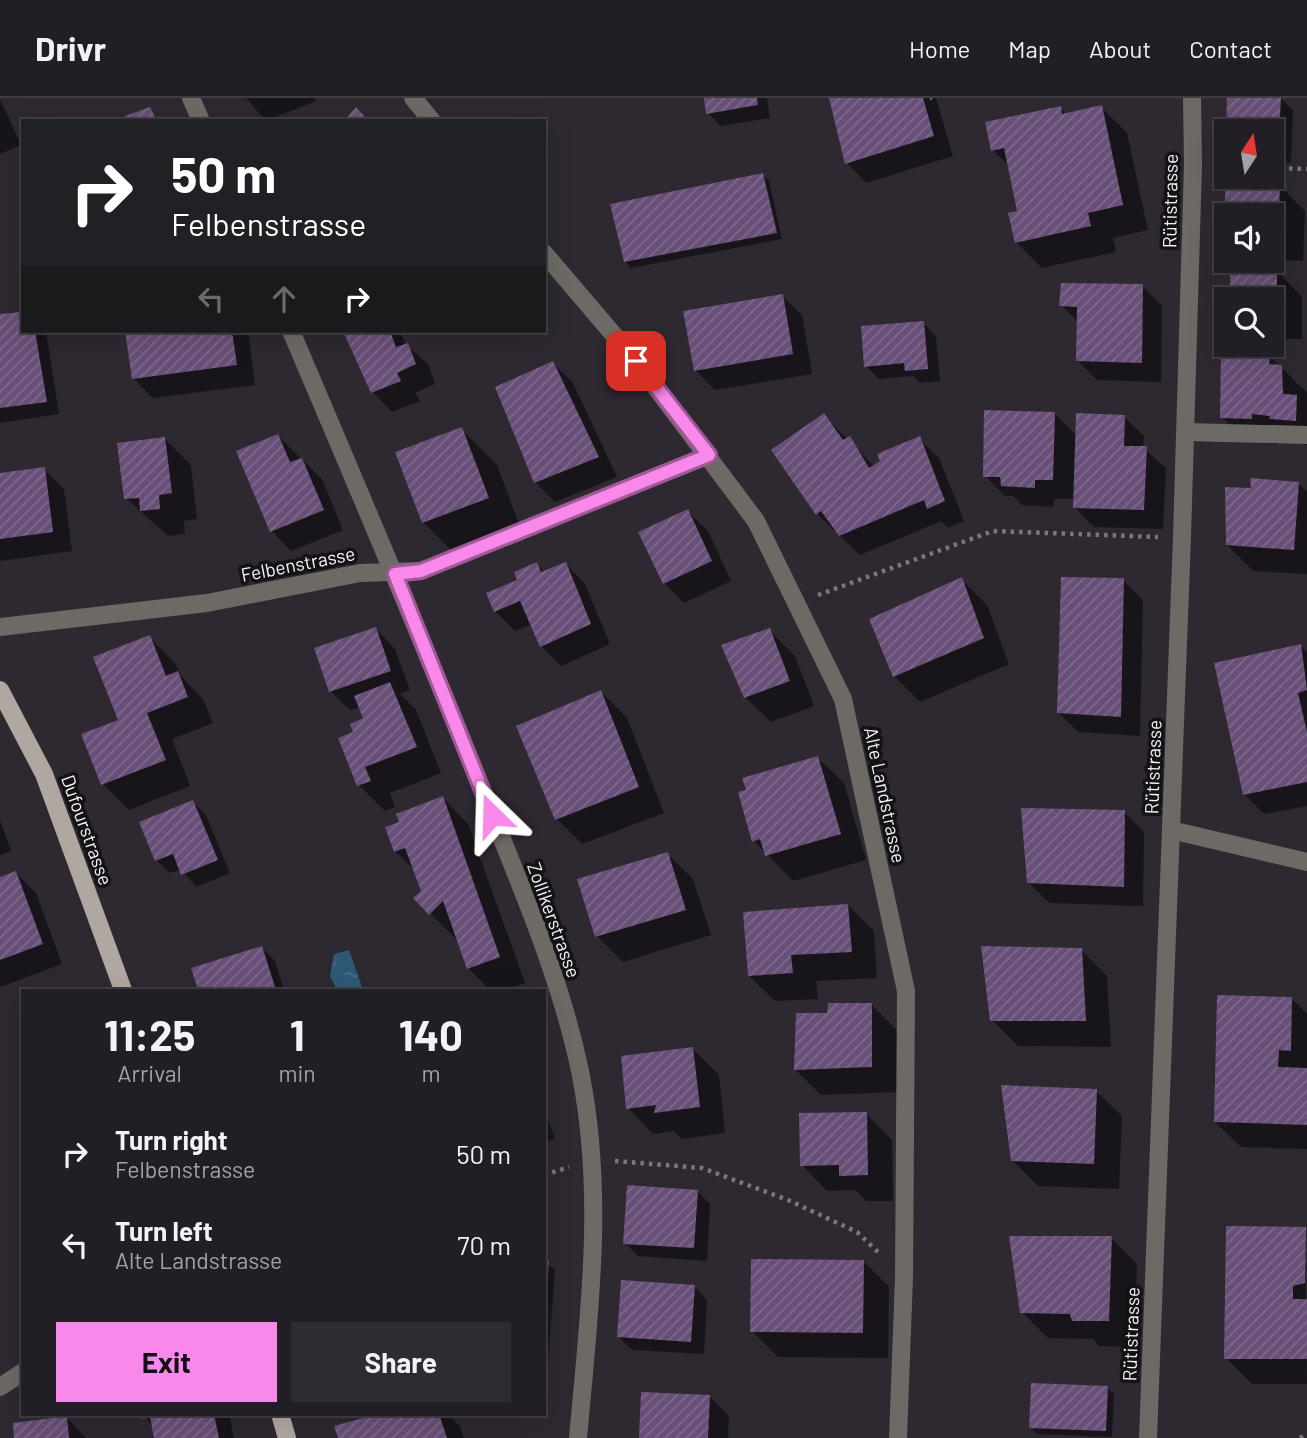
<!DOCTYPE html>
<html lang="en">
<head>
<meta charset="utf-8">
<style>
	body { margin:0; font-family:Barlow,sans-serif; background:#2e2b32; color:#f1f3f6; height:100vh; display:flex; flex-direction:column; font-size:26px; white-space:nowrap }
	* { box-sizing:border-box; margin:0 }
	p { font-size:23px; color:#a2a2a7 }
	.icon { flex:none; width:38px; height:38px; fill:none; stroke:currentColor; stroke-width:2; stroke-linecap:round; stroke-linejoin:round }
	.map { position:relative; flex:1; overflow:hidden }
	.sheet { position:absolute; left:21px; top:891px; width:525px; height:427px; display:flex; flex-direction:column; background:#221e25; border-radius:0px; box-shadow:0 7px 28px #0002,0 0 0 2px #3f3c42 }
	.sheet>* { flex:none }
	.guide { position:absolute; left:21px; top:21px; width:525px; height:214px; border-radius:0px; box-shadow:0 7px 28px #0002,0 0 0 2px #3f3c42; background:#202124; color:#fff; overflow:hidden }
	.needle { width:46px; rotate:12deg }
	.buttons { position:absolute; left:1214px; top:21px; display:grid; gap:14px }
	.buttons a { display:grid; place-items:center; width:70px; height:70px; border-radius:0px; background:#221e25; box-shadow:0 7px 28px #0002,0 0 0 2px #3f3c42; font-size:35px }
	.pin { position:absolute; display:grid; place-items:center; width:60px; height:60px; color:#fff; margin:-30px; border-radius:14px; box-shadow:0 4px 10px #0006 }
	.me { position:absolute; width:77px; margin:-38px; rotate:338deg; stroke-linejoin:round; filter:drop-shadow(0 0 5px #0008) }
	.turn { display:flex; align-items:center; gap:24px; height:147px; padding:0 35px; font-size:32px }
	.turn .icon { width:91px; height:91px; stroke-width:2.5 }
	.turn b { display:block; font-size:49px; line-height:60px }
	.lanes { display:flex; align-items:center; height:66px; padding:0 35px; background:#0003; justify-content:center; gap:35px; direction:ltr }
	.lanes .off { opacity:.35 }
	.eta { display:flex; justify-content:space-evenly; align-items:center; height:119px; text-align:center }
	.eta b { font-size:42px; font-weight:700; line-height:49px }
	.button { display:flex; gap:14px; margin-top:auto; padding:14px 35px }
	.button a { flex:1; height:80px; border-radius:0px; background:#f888ea; color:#111; font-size:28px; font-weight:700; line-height:80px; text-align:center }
	.button a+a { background:#2e2b32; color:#f1f3f6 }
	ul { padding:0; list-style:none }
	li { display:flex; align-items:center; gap:21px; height:91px; padding:0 35px }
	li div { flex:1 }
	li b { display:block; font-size:26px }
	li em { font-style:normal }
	header { display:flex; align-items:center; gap:42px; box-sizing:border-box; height:98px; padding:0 35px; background:#221e25; border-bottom:2px solid #3f3c42 }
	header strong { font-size:33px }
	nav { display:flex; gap:38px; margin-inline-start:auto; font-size:24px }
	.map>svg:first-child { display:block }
	.water { fill:url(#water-ripples) }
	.shadow { fill:#0007 }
	.building { fill:url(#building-hatch) }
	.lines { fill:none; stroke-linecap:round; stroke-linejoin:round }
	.path { stroke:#7c777f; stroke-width:4.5; stroke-dasharray:3.5 5; stroke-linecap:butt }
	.minor { stroke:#6d6a66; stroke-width:18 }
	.major { stroke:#b0a8a0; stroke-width:18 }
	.route-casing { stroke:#a15898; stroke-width:18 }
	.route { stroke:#f888ea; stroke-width:12 }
	.labels { text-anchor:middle; stroke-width:7; stroke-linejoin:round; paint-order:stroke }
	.street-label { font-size:19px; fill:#f5f2f8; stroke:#151216 }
</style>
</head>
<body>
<header>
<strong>Drivr</strong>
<nav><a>Home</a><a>Map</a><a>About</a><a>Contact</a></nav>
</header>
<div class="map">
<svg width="1307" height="1340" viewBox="0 0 1307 1340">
	<defs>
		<pattern id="water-ripples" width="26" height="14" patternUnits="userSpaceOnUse" patternTransform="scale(1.75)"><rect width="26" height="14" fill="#2d5977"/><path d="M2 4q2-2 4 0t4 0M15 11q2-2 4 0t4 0" fill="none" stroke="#4c718b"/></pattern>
		<pattern id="building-hatch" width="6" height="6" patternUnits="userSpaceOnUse" patternTransform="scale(1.75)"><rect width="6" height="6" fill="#684f77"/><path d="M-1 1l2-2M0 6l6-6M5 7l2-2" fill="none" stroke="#7e698b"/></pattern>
	</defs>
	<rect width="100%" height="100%" fill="#2e2831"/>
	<path class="water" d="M349,852L363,892H337L330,878L334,856Z"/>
	<path class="shadow" d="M246,0H315L316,3L266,23Z
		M705,0H767L770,20L721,28L708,15Z
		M831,0H936L953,58L866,85L847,65Z
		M1229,0H1281L1293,12L1291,65L1272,64V33H1228Z
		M0,1L21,47L0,56Z
		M1101,9L1127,35L1148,132L1113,140L1116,154L1042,170L1016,144L1019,115L1009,68L993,52L1060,10L1067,17Z
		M763,77L769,83L782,141L631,170L625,163Z
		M1228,85L1279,87L1305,113L1303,163L1272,162V117H1227V137L1225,135Z
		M1232,173H1277L1302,199V241H1272V201H1231Z
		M1142,188L1162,208L1161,284L1097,282L1077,262L1079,225L1061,207Z
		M782,198L802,217L812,276L715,292L695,272Z
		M0,218L23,233H46L59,316L0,325Z
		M923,225L936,238L940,283L920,285L913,278L879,281L866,268Z
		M126,233H248L255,287L153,300L133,280Z
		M345,233H400L406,247L428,266L435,286L415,295L420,303L392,314L373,294Z
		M1269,257L1307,295V347L1277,341V346L1248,345L1222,319Z
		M553,265L573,285L617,379L555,404L535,384Z
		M1054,315L1077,338L1124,319L1144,338L1143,350L1166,370L1163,431L1094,429L1074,409L1075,401H1054V409L1022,407L1013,398H1005L985,378Z
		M824,318L875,369L919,341L939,360L964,423L948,430L941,423L860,457L817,416L773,352Z
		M461,331L497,367L523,436L459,460L423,424Z
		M278,338L322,381L343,432L291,453L272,433L239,354Z
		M165,341L191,367L197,421L184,423L185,436L168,438L126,400Z
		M44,371L64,391L72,453L0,463V377Z
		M1298,385L1307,394V476L1253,473L1227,447Z
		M688,414L708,433L731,483L684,505L664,485Z
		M537,466L545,475L566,466L585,486L610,546L561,568L541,548L532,526L515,533L495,513Z
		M961,481L987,507L1009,566L920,604L894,578Z
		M1123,482L1143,502L1140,638L1078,634L1059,615Z
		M376,531L395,551L410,592L400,596L416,612L441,675L390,695L395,709L385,713L359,687L356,635L365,621L360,609L350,612L330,593Z
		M769,532L795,558L814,608L771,624L745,599Z
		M149,539L175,565L181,578L203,601L213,625L172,641L190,688L129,712L103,686L120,623Z
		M1300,548L1307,554V708L1264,716L1244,696Z
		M601,594L627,620L664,715L582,746L557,721Z
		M818,660L844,685L866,762L793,783L754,743Z
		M443,700L468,726L525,885L503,892H475L487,889L468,870L458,839L456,841L415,800L423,793L415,772L395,753L401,725Z
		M193,704L206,717L230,775L196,789L181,771L170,775L156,762Z
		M1124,714L1144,734L1143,808L1049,805L1029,785Z
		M0,722L11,753L0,757Z
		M667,756L693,781L711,837L623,864L597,838Z
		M16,775L36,795L62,866L0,889V781Z
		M848,807L874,833L877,880L816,883L818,901L775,903L749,878Z
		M262,850L275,863L284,892H200L193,871Z
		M1081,852L1107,878L1111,949L1018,948L992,922Z
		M1291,900L1307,916V1051L1241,1049L1215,1024Z
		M872,907L898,933L897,994L821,997L795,971L828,917Z
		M693,951L719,977L725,1035L682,1041L674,1033L653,1036L628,1010Z
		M1096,993L1122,1018L1119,1091L1038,1088L1012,1062Z
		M544,1012L555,1040L544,1045Z
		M866,1016L892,1042L893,1103H866L856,1092L827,1093L802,1067Z
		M697,1093L710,1106L707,1163L638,1158L625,1145Z
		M1305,1131L1307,1286H1252L1226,1260Z
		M1111,1140L1137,1166L1134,1249L1099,1248L1093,1241L1048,1240L1022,1214Z
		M863,1163L889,1189L888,1260L778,1259L752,1233Z
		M544,1165L555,1171L547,1277H544Z
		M694,1188L707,1202L704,1256L632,1252L619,1239Z
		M1107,1290L1114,1296L1112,1339L1037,1336L1031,1330Z
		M710,1299L729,1318L728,1340H641Z
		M143,1316H229L234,1340H156L154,1330Z
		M385,1316H448L460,1328L464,1340H340Z
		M67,1320L86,1340H16Z"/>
	<path class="building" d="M704,0H757L758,7L706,16Z
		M829,0H923L934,38L845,66Z
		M1227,0H1281L1278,52H1272V33H1226Z
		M1102,7L1123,107L1088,115L1091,128L1015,145L1008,115L1017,113L1004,50L991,53L985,24L1061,8L1062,16Z
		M150,9L157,23H114L128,17Z
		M356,9L369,23H344Z
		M763,75L777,135L624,164L610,106Z
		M1226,83L1280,86L1278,138H1272V117H1227V136H1223Z
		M1230,171H1277V216H1272V201H1230Z
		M1061,185L1143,186L1142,265L1076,263L1077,209L1059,208Z
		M783,196L793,256L694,273L683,213Z
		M23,214V233H35L47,304L0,310V216Z
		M924,223L928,271L905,273L904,265L864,269L861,228Z
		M125,233H232L237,267L132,281Z
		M343,233H390L396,249L408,245L416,266L397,275L401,283L371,295Z
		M1221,254L1270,255L1269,266L1282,267L1283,296L1297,297L1296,323L1269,321L1270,318L1252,316V321L1220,320Z
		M553,263L599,359L534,385L495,289Z
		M984,312L1055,314L1053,382H1035V390L1001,388L1000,379H983Z
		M824,315L843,342L850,338L869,370L880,363L877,356L920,338L945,403L927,411L924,402L839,438L821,413L816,417L771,352Z
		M1076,315L1125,317L1124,348H1147L1144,412L1073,410Z
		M462,329L489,400L422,425L395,354Z
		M278,336L290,364L302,360L324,412L270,434L236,353Z
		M165,339L172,395L159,397L160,411L140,413L139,400L124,401L117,345Z
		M45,369L53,434L0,441V375Z
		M1250,380L1299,384L1294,452L1226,447L1225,389L1251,390Z
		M688,411L712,463L663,486L638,434Z
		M537,464L541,474L566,464L591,526L540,549L520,503L494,514L486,495L517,482L514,474Z
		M962,479L984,540L893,579L869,521Z
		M1061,479L1124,480L1121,619L1057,615Z
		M376,529L391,573L329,594L314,550Z
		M770,530L790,583L744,600L721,547Z
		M150,537L166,578L178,573L188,599L147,615L166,662L101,687L81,636L118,622L93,559Z
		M1301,546L1307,592L1298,595L1307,634V684L1243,697L1214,565Z
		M390,584L417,649L365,669L371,683L357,688L338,640L353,634L350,626L363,620L354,598Z
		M601,592L639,689L555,722L516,628Z
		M818,658L841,736L765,758L760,741L752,744L738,694L746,692L742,680Z
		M443,698L500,859L467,871L443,803L429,817L413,800L421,793L405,750L394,754L385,729L399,724L396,716Z
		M193,702L218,762L181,777L173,756L155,763L139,724Z
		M1021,710L1125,712L1124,789L1027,785Z
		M668,754L686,812L595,839L577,781Z
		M16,773L43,846L0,862V779Z
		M848,806L852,854L791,857L793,875L748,878L743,814Z
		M262,848L276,892H198L191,870Z
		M981,848L1082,850L1086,923H990Z
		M1217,897L1292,899L1291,953L1279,952L1278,969L1307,970V1027L1214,1024Z
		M828,905H872V969L794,972L796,915H827Z
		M693,949L700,1009L654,1015L656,1007L626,1011L621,958Z
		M1001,987L1097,991L1094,1066L1011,1063Z
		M867,1014L868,1077L839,1078V1067L800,1068L799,1015Z
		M627,1087L698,1092L694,1150L623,1146Z
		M1226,1128L1306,1129L1305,1185L1293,1188V1201H1307V1261H1224Z
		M1009,1138H1112L1109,1223H1072L1070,1216L1020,1215Z
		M751,1161L864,1162L863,1235L750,1234Z
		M544,1163H549L546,1204H544Z
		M621,1182L695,1187L691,1244L617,1239Z
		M1031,1285L1108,1288L1106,1333L1029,1330Z
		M641,1294L710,1297L708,1340H639Z
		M141,1316H214L219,1340H154L150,1319L142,1321Z
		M378,1316H439L447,1340H338L334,1328Z
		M67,1318L69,1340H14L13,1325Z"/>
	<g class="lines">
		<path class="path" d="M931,0L932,1
			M1272,70L1307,71
			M818,497L993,433L1158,439
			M615,1063L702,1070L788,1102L857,1134L879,1155
			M544,1077L569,1069
			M1300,1340L1307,1336"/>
		<path class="minor" d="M191,0L201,23
			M413,0L432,23
			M544,155L636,263L756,423L843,601L906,893L904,1179L898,1340
			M291,233C355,383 419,534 480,686C517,780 559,873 580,973C605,1096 589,1217 578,1340
			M1185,334L1307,337
			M0,529L207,505L360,475L421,473L709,357
			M1171,732L1307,764
			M0,1289L23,1274
			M1148,1340L1182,439L1193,67L1192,0"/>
		<path class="major" d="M0,592L44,676L123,892
			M280,1316L287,1340"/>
	</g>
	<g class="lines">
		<g class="route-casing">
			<path id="route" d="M492,717L395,476L421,473L709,357L636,263"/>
		</g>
		<use href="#route" class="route"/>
	</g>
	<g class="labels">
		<g class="street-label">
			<text transform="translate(1170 103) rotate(-89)" y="7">Rütistrasse</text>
			<text transform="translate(298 466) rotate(-11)" y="7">Felbenstrasse</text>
			<text transform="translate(1153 669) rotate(-88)" y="7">Rütistrasse</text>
			<text transform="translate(885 697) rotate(78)" y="7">Alte Landstrasse</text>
			<text transform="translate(87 732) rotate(70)" y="7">Dufourstrasse</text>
			<text transform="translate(554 822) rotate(70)" y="7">Zollikerstrasse</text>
			<text transform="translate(1131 1236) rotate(-88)" y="7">Rütistrasse</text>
		</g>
	</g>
</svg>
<div class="buttons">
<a><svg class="needle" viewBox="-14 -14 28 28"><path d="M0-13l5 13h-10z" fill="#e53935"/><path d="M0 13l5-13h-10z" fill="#a2a2a7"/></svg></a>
<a><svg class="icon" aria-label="sound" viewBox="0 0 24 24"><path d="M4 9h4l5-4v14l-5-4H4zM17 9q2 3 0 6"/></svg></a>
<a><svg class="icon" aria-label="search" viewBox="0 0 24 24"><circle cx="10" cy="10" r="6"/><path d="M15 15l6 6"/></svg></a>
</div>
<div class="pin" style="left:636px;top:263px;background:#d93025"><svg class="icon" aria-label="arrive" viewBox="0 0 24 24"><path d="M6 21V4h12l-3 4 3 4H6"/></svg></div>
<svg class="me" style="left:492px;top:717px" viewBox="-20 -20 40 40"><path d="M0-17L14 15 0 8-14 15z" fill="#f888ea" stroke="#fff" stroke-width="4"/></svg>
<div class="guide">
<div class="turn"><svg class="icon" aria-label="right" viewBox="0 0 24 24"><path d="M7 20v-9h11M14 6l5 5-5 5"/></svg><div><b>50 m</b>Felbenstrasse</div></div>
<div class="lanes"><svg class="icon off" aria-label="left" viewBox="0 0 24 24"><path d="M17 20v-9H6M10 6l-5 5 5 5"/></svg><svg class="icon off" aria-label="ahead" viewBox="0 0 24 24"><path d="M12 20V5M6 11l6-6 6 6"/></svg><svg class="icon" aria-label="right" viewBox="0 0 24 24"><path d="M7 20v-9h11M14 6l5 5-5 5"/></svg></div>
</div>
<section class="sheet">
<div class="eta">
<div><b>11:25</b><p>Arrival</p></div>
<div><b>1</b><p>min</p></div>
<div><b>140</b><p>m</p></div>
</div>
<ul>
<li><svg class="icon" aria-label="right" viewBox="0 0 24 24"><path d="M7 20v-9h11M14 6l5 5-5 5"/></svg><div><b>Turn right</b><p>Felbenstrasse</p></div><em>50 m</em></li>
<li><svg class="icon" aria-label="left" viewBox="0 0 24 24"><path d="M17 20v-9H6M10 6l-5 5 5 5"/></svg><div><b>Turn left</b><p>Alte Landstrasse</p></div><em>70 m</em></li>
</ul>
<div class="button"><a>Exit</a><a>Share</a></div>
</section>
</div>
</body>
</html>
